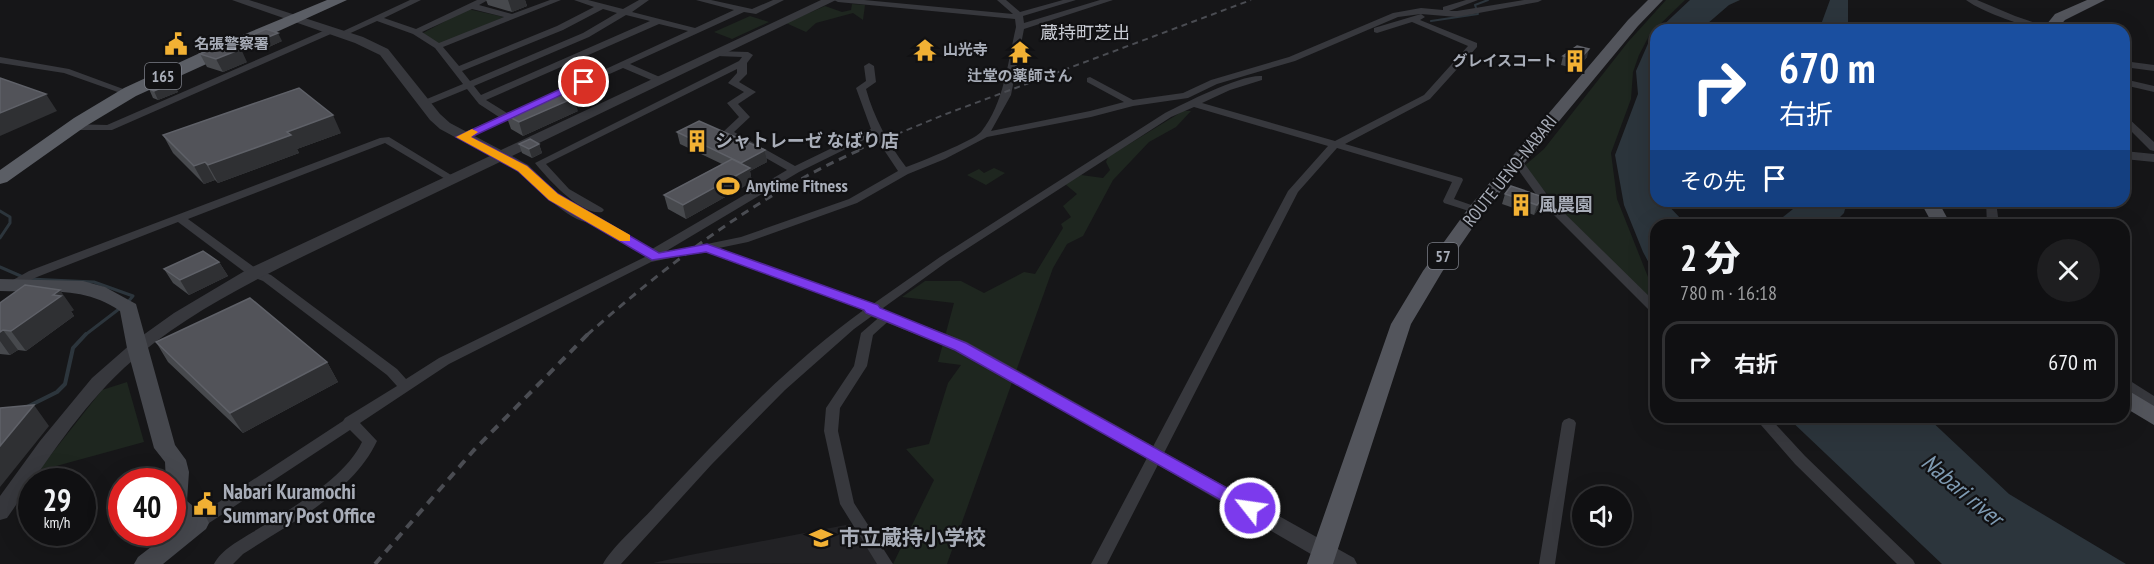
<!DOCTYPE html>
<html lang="ja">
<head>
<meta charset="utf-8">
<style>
	body { margin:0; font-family:"PT Sans Narrow","Noto Sans JP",sans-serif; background:#1e1e20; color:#f1f3f6; height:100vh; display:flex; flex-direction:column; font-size:22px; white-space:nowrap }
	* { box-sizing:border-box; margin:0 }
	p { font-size:20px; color:#9c9d9f }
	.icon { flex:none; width:33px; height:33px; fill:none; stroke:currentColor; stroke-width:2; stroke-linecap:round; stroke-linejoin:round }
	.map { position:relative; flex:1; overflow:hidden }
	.sheet { position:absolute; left:1650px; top:219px; width:480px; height:204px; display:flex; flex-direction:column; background:#101012; border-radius:18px; box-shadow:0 6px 24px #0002,0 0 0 2px #303032 }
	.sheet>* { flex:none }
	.hud { position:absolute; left:1650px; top:24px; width:480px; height:183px; border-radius:18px; box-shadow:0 6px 24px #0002,0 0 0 2px #303032; background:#1a4fa0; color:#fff; overflow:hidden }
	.buttons { position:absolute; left:1572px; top:486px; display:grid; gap:12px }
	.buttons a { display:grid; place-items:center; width:60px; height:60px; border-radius:50%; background:#101012; box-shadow:0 6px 24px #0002,0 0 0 2px #303032; font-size:30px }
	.speed { position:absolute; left:18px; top:468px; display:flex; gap:12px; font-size:30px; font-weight:700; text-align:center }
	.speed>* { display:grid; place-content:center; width:78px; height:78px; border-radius:50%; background:#101012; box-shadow:0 6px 24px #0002,0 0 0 2px #303032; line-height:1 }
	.speed small { font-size:15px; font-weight:400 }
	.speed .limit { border:9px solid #d22; background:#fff; color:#111 }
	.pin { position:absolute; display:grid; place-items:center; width:51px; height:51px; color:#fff; margin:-26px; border:3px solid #fff; border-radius:50%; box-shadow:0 2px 6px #0007 }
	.me { position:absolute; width:66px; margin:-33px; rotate:300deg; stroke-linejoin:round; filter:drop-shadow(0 0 4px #0008) }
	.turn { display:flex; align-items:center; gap:21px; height:126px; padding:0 30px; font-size:27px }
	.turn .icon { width:78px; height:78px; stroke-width:2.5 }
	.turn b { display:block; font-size:42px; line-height:51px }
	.then { display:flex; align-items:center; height:57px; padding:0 30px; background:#0003; gap:12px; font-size:22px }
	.round { display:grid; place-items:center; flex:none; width:63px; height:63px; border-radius:32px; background:#1e1e20 }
	.head { display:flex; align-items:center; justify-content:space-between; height:102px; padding:0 30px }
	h1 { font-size:36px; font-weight:800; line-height:45px }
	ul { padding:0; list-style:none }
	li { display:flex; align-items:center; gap:18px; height:81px; margin:0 12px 9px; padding:0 18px; border:3px solid #303032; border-radius:18px }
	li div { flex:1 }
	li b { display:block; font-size:22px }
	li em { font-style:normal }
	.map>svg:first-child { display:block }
	.built { fill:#222225 }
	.green { fill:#1e261f }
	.water { fill:#2c353c }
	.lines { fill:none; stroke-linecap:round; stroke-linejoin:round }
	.stream-far2 { stroke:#2c353c; stroke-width:2 }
	.stream-far1 { stroke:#2c353c; stroke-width:3 }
	.stream { stroke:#2c353c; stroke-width:4 }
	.minor { fill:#37383d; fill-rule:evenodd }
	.tertiary { fill:#37383d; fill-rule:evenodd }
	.secondary { fill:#45474d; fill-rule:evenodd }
	.primary { fill:#53555c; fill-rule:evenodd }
	.trunk { fill:#5b5e65; fill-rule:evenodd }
	.rail-far2 { stroke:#4a4c52; stroke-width:2; stroke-dasharray:6 4.5; stroke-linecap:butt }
	.rail-far1 { stroke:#4a4c52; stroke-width:3; stroke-dasharray:8 6; stroke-linecap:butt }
	.rail { stroke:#4a4c52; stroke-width:4; stroke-dasharray:9 7; stroke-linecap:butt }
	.wall { fill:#47494d }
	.shaded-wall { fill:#2f3033 }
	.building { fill:#525359; stroke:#5f6168; stroke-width:1.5 }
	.route { fill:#7c3aed; stroke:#51269a; stroke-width:1.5 }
	.slow { fill:#f59e0b }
	.labels { text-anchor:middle; stroke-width:4.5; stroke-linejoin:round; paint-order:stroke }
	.far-poi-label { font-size:15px; font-weight:bold; fill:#a8adb8; stroke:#111113; text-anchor:start }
	.shield { fill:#111113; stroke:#7b7e86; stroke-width:1.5 }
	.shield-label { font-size:16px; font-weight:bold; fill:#a8adb8 }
	.far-quarter-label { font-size:18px; fill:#c9ccd4; stroke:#111113 }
	.poi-label { font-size:18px; font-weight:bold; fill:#a8adb8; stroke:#111113; text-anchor:start }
	.street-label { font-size:18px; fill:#a8adb8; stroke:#111113 }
	.near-poi-label { font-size:21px; font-weight:bold; fill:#a8adb8; stroke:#111113; text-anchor:start }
	.near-water-label { font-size:24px; font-style:italic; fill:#7f9bb3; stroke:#111113 }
</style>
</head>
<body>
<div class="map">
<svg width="2154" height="564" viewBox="0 0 2154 564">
	<rect width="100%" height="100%" fill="#161618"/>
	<path class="built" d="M851,524L879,564L653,563L690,555Z"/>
	<path class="green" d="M1666,0H1685L1650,34L1639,55L1633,72L1631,99L1611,153L1617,199L1648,277L1656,287V305L1567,216L1523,167L1544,149L1628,42Z
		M852,4L865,5L863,20L853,13L816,23L806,32L786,23L825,6L842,12L851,10Z
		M468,9L504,17L443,43H437L423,33Z
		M750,16L769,22L732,39L714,32Z
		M1183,111H1191L1176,127L1149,142L1113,180L1083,236L1067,244L1053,268L947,564H893L934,480L906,449L929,444L948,383L961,365L938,362L954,303L902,297L925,281H961L984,293L1024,272L1035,274L1063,228L1061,224L1071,217L1063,206L1077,194L1065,184L1081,175L1103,178L1110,170L1106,162L1108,157Z
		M994,168L1005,173L986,185L967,175L979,169L984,173Z
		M127,382L144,442L38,471L102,390Z"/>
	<path class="water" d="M1690,0H1740L1729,5L1700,30H1658Z
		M1830,0H1848V30H1819Z
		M1656,32V201H1664L1682,220L1683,225H1656V276L1643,252L1624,205L1615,155L1638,94L1636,71L1650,39Z
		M1803,201H1847L1844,213L1832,225H1773Z
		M1787,417H1927L2009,494L2126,564H1942Z"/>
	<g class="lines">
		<path class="stream-far2" d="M1431,21L1478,14L1475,5L1488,0"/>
		<path class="stream-far1" d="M0,211L10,217V223L0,238
			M0,267L23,277
			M29,279L94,282L133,296L127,303
			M85,335L119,309"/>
		<path class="stream" d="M27,407L57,392L65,384L73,348L86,334"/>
		<path class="minor" d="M410,0H421L384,18L416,29L477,0H488L479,5L512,14L550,0H561L443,47L459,66L557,26L594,7L574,0H588L623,9L639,0H649L632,12L695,28L734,10L696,0H711L752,9L773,0H784L756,14L744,12L630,64L662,78V82H656L623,68L551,100H545L543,98L688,31L659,24L486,100L507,113L521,108L526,111L462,140L458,139V135L499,117L479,104L467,89L428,105H422V101L463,84L435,48L413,34L377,21L344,36L337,34ZM472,9L504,17L439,43L422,32ZM603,9L617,13L583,33L470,81L462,71L563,30ZM626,15L650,21L481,95L474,86L589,37Z
			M834,0H864L1013,14L997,0H1006L1020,12L1063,0H1076L1023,16L1024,23L1100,0H1113L1024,29L1011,95L991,131L1090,111L1124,102L1087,82V78L1090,77L1133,100L1183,93L1211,80L1289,57L1393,13L1421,8L1443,10V7L1466,0H1478L1449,11H1457L1524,0H1542L1538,2L1457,17L1421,14L1398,17L1295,61L1217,84L1188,98L1133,106L1091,117L987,137L945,159L908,174L857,203L748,242L719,248L873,304L940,257L1165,113C1185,103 1241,74 1262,76V80L1230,90L1202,103L1335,141L1424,95L1468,46L1412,22L1377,33L1374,32V28L1421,14L1425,17L1420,20L1477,43V47L1430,99L1345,144L1462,178L1463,180L1454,199L1480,208L1482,210L1480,212H1472L1444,203L1443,201L1452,182L1337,148L1298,192L1107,564H1091L1288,191L1328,146L1194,107L1171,117L948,261L854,329L785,390L712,464L621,564H603C611,548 642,521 655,506C720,437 787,365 865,309L705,251L651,262L449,364L360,423L377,441C352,494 290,523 243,554L233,564H214C221,550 240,540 253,532C288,510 344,480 362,442L350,430L203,527L198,529L193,527L190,523L193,519L343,421L345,418L397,386L387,375L263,281L250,276L178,222L37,277L14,288H6L4,285L29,271L380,138L389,137L456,178L451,181L447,180L385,143L188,219L258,270L271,275L397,369L406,379L439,358L647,256L588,221L586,219L588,217H596L652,249L787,170L722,133L739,117L727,103L744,92L728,83L737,73V69L546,164L569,189L602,208L604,210L602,212C581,216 547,178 535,163L739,61L742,57L717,56L713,53L714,51L748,52L753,55L747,63V74L739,82L756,92L738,104L750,117L734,132L795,166L871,129L856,88L866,81L864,66L869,63L874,66L876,82L866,89C874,118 888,143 906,167C920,162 973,141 981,132C1004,104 1008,61 1016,27L1015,19L838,2ZM874,135L898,171L849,199L741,237L663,253L799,172Z
			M1966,0H1977L2015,16L2053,29C2037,33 1980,11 1966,0Z
			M330,28L334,31L333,33L112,130H72L67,127L72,124L107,125Z
			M0,57L69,69L134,93L129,96L64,73L0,63Z
			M2124,61L2154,65V71L2124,67Z
			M2124,79L2154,86V92L2124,85Z
			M2124,116L2127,117L2154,142V151L2150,150L2124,124Z
			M1517,158L1521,159L1551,200L1656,303V314L1652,313L1543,204L1512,161Z
			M1986,201H1996L1999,225H1987Z
			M887,313L893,317L873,335L867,366L840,408L838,431L854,503L893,564H877L840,504L824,431L826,408L854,366L861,333L883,314Z
			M2124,377L2154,396V408L2124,389Z
			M1754,417H1769L1805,456L1913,560L1915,564H1897L1795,464Z
			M1569,418L1574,420L1576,423L1555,564H1539L1562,423L1564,420Z"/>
		<path class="tertiary" d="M232,0H249L363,37L388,49L440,114L450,123L501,150L821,0H836L512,156L528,165L558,194L597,216L600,219L597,222C572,229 535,183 517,171C512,167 506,165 500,162C445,188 389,215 333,242C260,277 184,313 124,368C77,412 43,467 7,518L0,520V496L40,441L92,378L132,343L174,313L248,269L490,156L440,129L430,120L380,55L355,43Z
			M2124,151L2154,154V162L2124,159Z
			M871,305L967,342L1354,558L1357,564H1328L1015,382L955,350L865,314L862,310Z"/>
		<path class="secondary" d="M0,279L83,281L105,287L136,304L175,445L186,460L189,472L187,501L206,517L209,523L206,529L163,564H134L138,557L182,523L172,516V482H166L165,462L154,448L127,348L120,311C83,285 43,293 0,291Z"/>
		<path class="primary" d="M1648,0H1663L1638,26L1482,214L1442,272L1411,324L1333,564H1307L1391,324L1423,271L1470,206L1628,20Z
			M2087,0H2105L2065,20L2056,30H2042L2055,14Z
			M1920,201H1938L1951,225H1933Z
			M2124,388L2154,406V425L2124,407Z"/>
		<path class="trunk" d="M327,0H347L136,96L86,126L7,182L0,184V170L74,118L124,88L202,52Z"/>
		<path class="rail-far2" d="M858,150L946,114L1251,0"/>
		<path class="rail-far1" d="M587,335C670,262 759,194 862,149"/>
		<path class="rail" d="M375,564L474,450L588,334"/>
	</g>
	<path class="wall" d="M486,0H525L527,6L512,12L488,5Z
		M244,39L282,41L260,51L248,47Z
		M200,54L247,62L223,72L207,67Z
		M1563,56L1587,57L1577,69L1561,65Z
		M173,83L178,92L158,100L153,98L149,89Z
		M578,111L523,136L511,129L506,115Z
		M677,132L765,150L767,162L750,171L752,182L686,219L668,209L664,195L722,164L680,144Z
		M341,133L297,149L299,153L218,183L215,180L204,184L173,153L163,135Z
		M519,144H539L542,153L532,158L522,153Z
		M1505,194L1540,206L1534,215L1502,204Z
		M219,262L228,276L189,295L173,283L164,269Z
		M0,303L74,310L71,311L74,316L26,351L18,350L10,355L0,354Z
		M156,342L327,362L338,382L243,433L168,362Z"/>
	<path class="shaded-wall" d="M508,0H525L527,6L512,12Z
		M278,33L282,41L260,51L256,42Z
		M241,49L247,62L223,72L216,59Z
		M1589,49L1587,57L1577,69L1579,60Z
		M173,83L178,92L158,100L154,91Z
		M46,94L57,111L0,136V113Z
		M574,98L578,111L523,136L519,122Z
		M333,115L341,133L297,149L299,153L218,183L208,165L287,132Z
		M539,144L542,153L532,158L529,149Z
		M765,150L767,162L750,171L752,182L686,219L683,205L741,163Z
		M205,162L215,180L204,184L194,166Z
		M1543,197L1540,206L1534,215L1537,205Z
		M219,262L228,276L189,295L180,280Z
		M60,290L74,310L71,311L74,316L26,351L11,331L53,295Z
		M3,330L18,350L10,355L0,341V332Z
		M327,362L338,382L243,433L230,413Z
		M34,405L49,426L0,487V446Z"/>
	<path class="building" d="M266,29L278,33L256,42L244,39Z
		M225,44L241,49L216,59L200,54Z
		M1577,46L1589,49L1579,60L1563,56Z
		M0,78L46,94L0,113Z
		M158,78L173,83L154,91L149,89L150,81Z
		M299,88L333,115L287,132L291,135L208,165L205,162L194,166L163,135Z
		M561,91L574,98L519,122L506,115Z
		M699,121L765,150L741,163L677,132Z
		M530,139L539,144L529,149L519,144Z
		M732,159L750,168L683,205L664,195Z
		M1511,186L1543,197L1537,205L1505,194Z
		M203,251L219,262L180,280L164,269Z
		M25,285L60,290L53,295L61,296L11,331L3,330L0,332V303Z
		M250,298L327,362L230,413L156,342Z
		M34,405L0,446V408Z"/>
	<path class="route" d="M580,80L589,82L471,137L527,166L558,194L659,253L707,244L878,305L880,308L966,343L1256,504L1258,508L1256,513H1244L955,350L866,313L864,310L706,252L652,260L549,200L518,171L456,137Z"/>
	<path class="slow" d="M472,129L478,132L471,137L527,166L558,194L630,235V241H620L549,200L518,171L456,137Z"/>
	<defs>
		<g id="civic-bare" transform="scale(1.8)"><path d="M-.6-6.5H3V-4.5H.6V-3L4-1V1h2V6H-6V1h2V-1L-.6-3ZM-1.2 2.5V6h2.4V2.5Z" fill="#f2b134" stroke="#111113" stroke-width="2.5" paint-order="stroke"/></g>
		<g id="temple-bare" transform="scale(1.8)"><path d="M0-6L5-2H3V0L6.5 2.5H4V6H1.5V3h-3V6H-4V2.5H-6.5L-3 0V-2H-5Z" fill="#f2b134" stroke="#111113" stroke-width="2.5" paint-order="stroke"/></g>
		<g id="building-bare" transform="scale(1.8)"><path d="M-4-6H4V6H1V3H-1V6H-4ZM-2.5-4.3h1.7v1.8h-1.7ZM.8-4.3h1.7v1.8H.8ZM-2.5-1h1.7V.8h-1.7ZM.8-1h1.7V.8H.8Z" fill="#f2b134" stroke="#111113" stroke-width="2.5" paint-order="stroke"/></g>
		<g id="stadium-bare" transform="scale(1.8)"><path d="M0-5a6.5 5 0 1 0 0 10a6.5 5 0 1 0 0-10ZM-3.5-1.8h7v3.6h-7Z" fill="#f2b134" stroke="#111113" stroke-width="2.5" paint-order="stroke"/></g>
		<g id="school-bare" transform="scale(1.8)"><path d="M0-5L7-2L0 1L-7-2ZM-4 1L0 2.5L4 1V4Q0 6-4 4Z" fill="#f2b134" stroke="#111113" stroke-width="2.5" paint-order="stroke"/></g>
	</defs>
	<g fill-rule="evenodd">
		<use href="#civic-bare" x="176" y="44"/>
		<use href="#temple-bare" x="925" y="50"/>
		<use href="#temple-bare" x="1020" y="52"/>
		<use href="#building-bare" x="1575" y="61"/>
		<use href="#building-bare" x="697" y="141"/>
		<use href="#stadium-bare" x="728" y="186"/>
		<use href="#building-bare" x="1521" y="205"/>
		<use href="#civic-bare" x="205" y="504"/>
		<use href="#school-bare" x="821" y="538"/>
	</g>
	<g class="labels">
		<g class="far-poi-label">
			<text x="194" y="49">名張警察署</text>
			<text x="943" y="55">山光寺</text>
			<text x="1557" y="66" text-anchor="end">グレイスコート</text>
			<text x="1020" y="81" text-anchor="middle">辻堂の薬師さん</text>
		</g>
		<g class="shield">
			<rect x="145" y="63" width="36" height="26" rx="4.5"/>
			<rect x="1428" y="243" width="30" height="26" rx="4.5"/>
		</g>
		<g class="shield-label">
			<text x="163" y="82">165</text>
			<text x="1443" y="262">57</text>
		</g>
		<g class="far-quarter-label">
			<text x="1085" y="39">蔵持町芝出</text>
		</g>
		<g class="poi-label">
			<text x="715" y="147">シャトレーゼ なばり店</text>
			<text x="746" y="192">Anytime Fitness</text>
			<text x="1539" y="211">風農園</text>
		</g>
		<g class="street-label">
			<text transform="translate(1510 171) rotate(-51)" y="6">ROUTE UENO-NABARI</text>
		</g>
		<g class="near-poi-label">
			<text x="223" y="499">Nabari Kuramochi<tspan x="223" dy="24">Summary Post Office</tspan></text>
			<text x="839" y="545">市立蔵持小学校</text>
		</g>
		<g class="near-water-label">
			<text transform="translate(1962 490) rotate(40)" y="8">Nabari river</text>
		</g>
	</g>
</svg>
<div class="buttons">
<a><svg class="icon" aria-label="sound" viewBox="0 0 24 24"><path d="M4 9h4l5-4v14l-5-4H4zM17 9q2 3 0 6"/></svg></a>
</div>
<div class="speed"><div>29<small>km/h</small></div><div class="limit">40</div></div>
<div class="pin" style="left:584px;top:82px;background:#d93025"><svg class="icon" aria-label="arrive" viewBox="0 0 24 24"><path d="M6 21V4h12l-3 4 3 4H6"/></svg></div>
<svg class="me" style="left:1250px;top:508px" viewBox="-20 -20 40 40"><circle r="17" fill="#7c3aed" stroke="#fff" stroke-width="3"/><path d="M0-11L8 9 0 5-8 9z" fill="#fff"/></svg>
<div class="hud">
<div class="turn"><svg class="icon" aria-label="right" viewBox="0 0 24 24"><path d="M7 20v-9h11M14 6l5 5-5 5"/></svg><div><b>670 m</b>右折</div></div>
<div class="then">その先<svg class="icon" aria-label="arrive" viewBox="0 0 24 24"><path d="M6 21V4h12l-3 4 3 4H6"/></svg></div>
</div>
<section class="sheet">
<div class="head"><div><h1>2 分</h1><p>780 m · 16:18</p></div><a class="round"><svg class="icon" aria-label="close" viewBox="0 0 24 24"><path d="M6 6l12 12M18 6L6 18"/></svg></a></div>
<ul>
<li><svg class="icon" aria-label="right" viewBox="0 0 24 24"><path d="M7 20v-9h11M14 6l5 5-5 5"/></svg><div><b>右折</b></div><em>670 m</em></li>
</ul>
</section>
</div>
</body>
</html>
